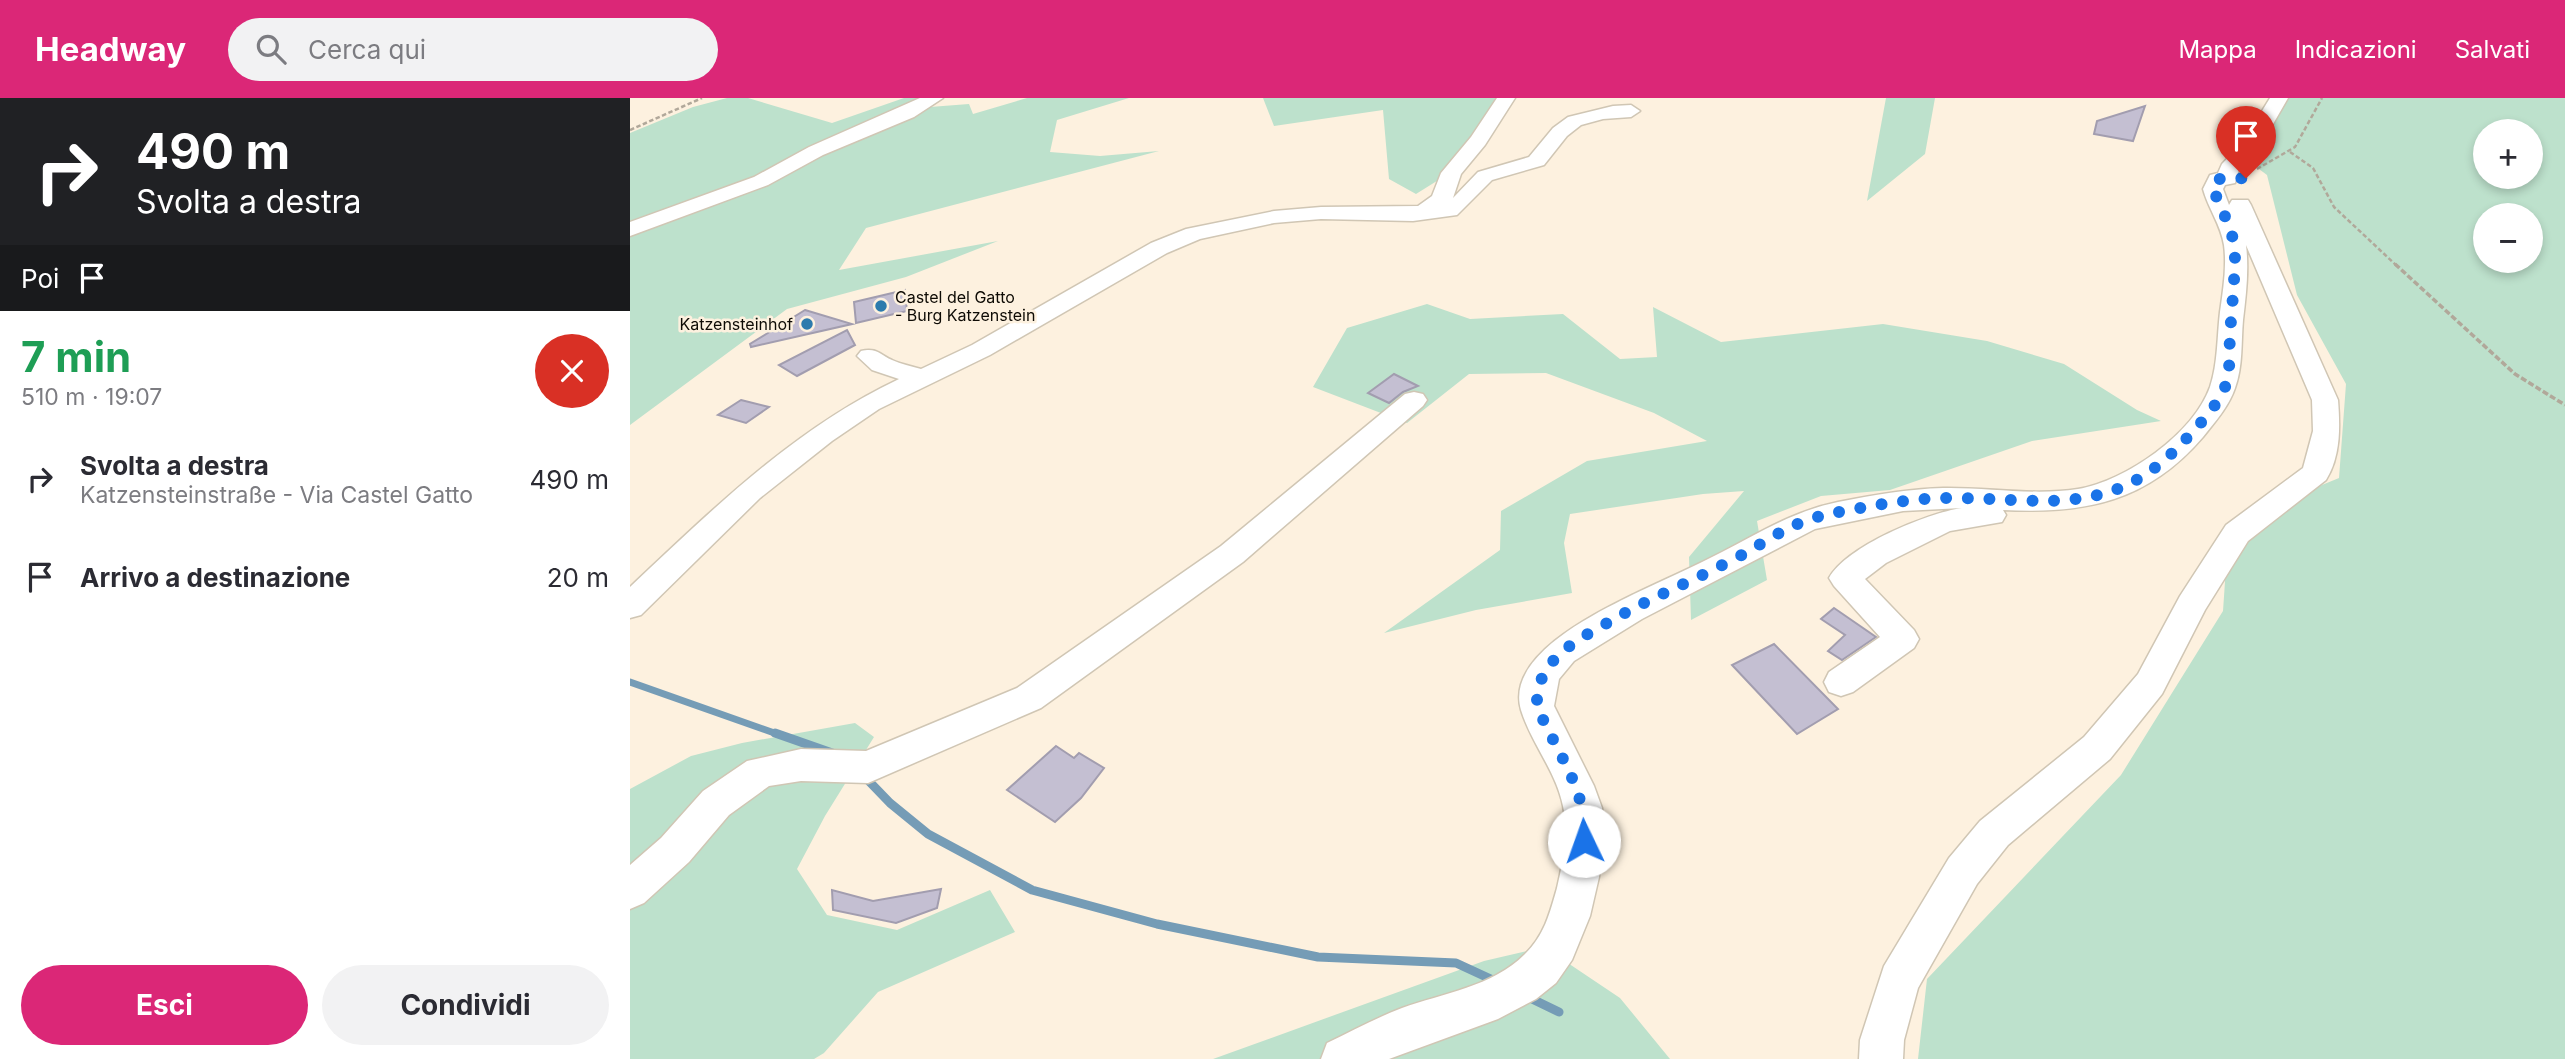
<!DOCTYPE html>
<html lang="it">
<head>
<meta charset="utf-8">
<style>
	body { margin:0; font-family:Inter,sans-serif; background:#f2f2f3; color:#2b2b33; height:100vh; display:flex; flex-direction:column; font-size:26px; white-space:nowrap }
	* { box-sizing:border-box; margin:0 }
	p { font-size:23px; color:#7c7c81 }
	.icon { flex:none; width:38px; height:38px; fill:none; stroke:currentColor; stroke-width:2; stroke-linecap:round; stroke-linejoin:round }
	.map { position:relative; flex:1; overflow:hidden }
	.drawer { display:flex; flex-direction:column; background:#fff; width:630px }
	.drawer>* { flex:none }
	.top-card { background:#202124; color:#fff; overflow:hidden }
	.buttons { position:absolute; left:1843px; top:21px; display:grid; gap:14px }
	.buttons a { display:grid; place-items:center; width:70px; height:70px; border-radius:50%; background:#fff; box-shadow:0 4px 10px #0003; font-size:35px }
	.pin { position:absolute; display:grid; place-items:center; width:60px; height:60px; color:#fff; margin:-72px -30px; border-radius:50% 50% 50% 0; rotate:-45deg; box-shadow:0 0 7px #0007 }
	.pin .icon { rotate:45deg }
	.me { position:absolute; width:77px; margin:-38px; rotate:357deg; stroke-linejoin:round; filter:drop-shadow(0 0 5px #0008) }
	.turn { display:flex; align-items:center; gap:24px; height:147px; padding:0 21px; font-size:32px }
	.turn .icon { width:91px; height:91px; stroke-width:2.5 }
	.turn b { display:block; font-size:49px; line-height:60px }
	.then { display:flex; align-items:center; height:66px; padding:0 21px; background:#0003; gap:14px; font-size:26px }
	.round { display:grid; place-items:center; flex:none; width:74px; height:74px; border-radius:37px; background:#f2f2f3 }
	.summary { display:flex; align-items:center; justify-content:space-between; height:119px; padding:0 21px }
	h1 { font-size:42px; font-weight:700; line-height:52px; color:#1e9e55 }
	.cta { display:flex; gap:14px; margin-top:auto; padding:14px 21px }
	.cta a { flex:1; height:80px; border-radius:42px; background:#db2777; color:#fff; font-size:28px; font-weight:700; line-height:80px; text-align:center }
	.cta a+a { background:#f2f2f3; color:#2b2b33 }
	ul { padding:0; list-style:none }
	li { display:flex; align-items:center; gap:21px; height:98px; padding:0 21px }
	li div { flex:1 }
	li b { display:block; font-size:26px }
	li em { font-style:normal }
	header { display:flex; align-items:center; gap:42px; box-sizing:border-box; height:98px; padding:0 35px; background:#db2777; color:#fff }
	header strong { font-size:33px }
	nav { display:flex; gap:38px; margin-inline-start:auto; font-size:24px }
	.search { width:490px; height:63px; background:#f2f2f3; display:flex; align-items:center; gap:18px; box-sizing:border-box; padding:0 24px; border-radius:38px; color:#7c7c81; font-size:26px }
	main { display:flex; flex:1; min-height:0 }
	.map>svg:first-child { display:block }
	.green { fill:#bde1cc; fill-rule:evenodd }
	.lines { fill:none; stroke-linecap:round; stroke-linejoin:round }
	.stream-far1 { stroke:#759cb6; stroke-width:7 }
	.stream { stroke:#759cb6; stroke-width:9 }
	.building { fill:#c4bfd2; stroke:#a29daf; stroke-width:2 }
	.minor-casing { stroke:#d0c6b4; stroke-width:3 }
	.path-far1 { stroke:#b1a89a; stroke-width:2.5; stroke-dasharray:4.5 2.5; stroke-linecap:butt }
	.path { stroke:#b1a89a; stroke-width:3.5; stroke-dasharray:6 2.5; stroke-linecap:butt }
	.minor { fill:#fff; fill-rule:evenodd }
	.route { stroke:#1a73e8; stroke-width:12; stroke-dasharray:0 21.6 }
	.poi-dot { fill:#2c7bad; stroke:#fdf1df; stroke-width:2.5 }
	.labels { text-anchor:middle; stroke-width:5; stroke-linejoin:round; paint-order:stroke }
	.far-poi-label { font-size:16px; fill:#0e0b05; stroke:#fdf1df; text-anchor:start }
</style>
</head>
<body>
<header>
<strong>Headway</strong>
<div class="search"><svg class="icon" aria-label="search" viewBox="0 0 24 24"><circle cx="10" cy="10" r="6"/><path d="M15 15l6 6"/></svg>Cerca qui</div>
<nav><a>Mappa</a><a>Indicazioni</a><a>Salvati</a></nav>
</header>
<main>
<section class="drawer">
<div class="top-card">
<div class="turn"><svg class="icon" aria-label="right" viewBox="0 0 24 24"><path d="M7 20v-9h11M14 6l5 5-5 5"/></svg><div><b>490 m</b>Svolta a destra</div></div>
<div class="then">Poi<svg class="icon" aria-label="arrive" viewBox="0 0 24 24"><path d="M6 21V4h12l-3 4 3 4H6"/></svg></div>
</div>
<div class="summary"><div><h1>7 min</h1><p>510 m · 19:07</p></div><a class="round" style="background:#d93025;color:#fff"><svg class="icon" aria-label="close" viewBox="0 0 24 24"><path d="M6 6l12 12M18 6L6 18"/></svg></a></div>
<ul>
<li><svg class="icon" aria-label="right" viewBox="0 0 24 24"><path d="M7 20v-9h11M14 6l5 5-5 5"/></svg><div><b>Svolta a destra</b><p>Katzensteinstraße - Via Castel Gatto</p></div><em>490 m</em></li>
<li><svg class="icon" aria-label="arrive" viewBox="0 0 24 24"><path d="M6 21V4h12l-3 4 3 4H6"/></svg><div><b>Arrivo a destinazione</b></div><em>20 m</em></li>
</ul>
<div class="cta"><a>Esci</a><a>Condividi</a></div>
</section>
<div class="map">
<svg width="1935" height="961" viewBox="0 0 1935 961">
	<rect width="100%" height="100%" fill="#fdf1df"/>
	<path class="green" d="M97,0H118L202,25L274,0H307L300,9L339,6L343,16L397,0H499L427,22L420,54L470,58L529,53L236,130L209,172L368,143L276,179L157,211L0,327V35L63,9Z
		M633,0H877L810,81L786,96L759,81L753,12L644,28Z
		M1256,0H1305L1295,56L1237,103Z
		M1656,0H1935V961H1288L1297,881L1491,677L1593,513L1599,425L1709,380L1716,286L1667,197L1637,77L1621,65ZM1855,33H1900V79H1855ZM1855,117H1900V163H1855Z
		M797,206L840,221L933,216L990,261L1027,259L1023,209L1091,244L1253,226L1357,243L1434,266L1507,312L1531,323L1402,343L1260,392L1191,398L1127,423L1137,482L1061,522L1059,459L1114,393L1073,396L940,416L934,445L942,495L846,512L754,535L870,452L871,413L957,363L1077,343L1024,315L916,275L839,276L777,325L683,289L717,230Z
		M225,625L244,639L195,718L167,771L197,817L267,832L360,792L385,834L248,894L194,955L184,961H0V691L61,658L112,645Z
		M914,849L990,900L1040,961H583L854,863Z"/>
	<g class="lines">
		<path class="stream-far1" d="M0,584L150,637"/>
		<path class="stream" d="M145,635L205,656
			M233,677L260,705L298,736L402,792L527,826L688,859L826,865L865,883
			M898,899L929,914"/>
	</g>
	<path class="building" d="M1515,8L1503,43L1464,36L1467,23Z
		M275,192L277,213L226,225L224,204Z
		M175,212L222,226L121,249L120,246Z
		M217,232L225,247L167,278L149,267Z
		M764,276L788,288L773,294L759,305L738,295Z
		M111,302L139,309L116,325L88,317Z
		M1204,510L1246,539L1212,562L1198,553L1215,537L1191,521Z
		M1144,546L1208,611L1167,636L1102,567Z
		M426,648L444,660L449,655L474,670L451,700L425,724L377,692Z
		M311,791L307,810L266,825L203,812L202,792L243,803Z"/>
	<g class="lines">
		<g class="minor-casing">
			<path id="minor" d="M290,0H313L284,19L193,57L138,87L0,138V124L124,79L179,49Z
				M867,0H885L855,47L831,76L823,100L848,74L899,59L923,30L938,19L983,8L1001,7L1010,13L1001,19L973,21L951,27L937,38L914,67L862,82L827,117L783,123L691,121L644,125L570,141L537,155L360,257L249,311L202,343L130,400L11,517L0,520V489C83,411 165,330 269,281L242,272L227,258L231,253C247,249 250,257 262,262C271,266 281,268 291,271L342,247L521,145L556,131L644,113L691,109L788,108L802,98L811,75L841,39Z
				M1640,0H1658L1631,47L1609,71L1605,85L1595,87L1593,91L1599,107L1602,102H1618L1621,107L1708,302C1710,328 1711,358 1696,382L1618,443L1575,512L1532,596L1480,661L1378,747L1347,786L1288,890L1274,942L1273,961H1229L1230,942L1254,868L1319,760L1350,723L1454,639L1508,576L1550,498L1596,427L1673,370L1683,333L1682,302L1616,147C1619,172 1616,197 1613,222C1611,244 1613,268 1605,290C1599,308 1585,324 1573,339C1517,404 1456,416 1373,412L1376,417L1372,424L1320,433L1256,465L1235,481L1284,532L1289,541L1284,550L1223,594L1211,598L1199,594L1194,584L1199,574L1250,539L1204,488L1199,480C1217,448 1297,415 1332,410L1273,413L1185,431L1012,521L944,563L929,581L924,608L964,688L972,710L974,729L969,779L960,818L942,862L926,885L906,901L868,921L759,961H691L697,945C722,933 746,920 772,910C813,895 862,889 895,856C914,838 920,815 927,790C933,764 939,734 933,708C926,673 901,645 891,612C875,558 966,515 1004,496C1033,482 1063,469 1092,454C1131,434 1164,413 1208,404C1243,397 1278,391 1313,390C1357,389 1403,398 1448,391C1496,383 1563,336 1580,289C1588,265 1587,239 1590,214C1593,192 1597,169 1594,147C1591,127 1578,110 1573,91L1580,77L1588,75L1592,66L1613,44Z
				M784,294L793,296L797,302L793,308L613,464L411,610L238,685L171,683L139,688L99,717L59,764L14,805L0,811V767L31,740L73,693L117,663L171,651L236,653L387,590L591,448L775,296Z"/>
		</g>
		<path class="path-far1" d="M0,32L72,0
			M1660,54L1683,70L1704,109L1767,168
			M1627,71L1665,49L1692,0"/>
		<path class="path" d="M1765,166L1885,276L1935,307"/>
		<use href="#minor" class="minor"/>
	</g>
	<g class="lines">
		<path class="route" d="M954,743C960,696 924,650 907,608C905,560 950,541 986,520C1024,498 1065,482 1104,461C1143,441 1158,424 1204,415C1239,408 1277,401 1313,400C1409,399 1480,424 1554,343C1569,327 1586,310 1595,289C1601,274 1599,253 1600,236C1602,208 1605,180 1605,152L1601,132L1583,91L1587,81L1616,80"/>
	</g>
	<g class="poi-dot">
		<circle cx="251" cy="208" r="7"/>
		<circle cx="177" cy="226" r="7"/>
	</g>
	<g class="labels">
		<g class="far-poi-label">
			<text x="265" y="205">Castel del Gatto<tspan x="265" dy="18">- Burg Katzenstein</tspan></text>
			<text x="163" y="232" text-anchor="end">Katzensteinhof</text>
		</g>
	</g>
</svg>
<div class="buttons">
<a>+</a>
<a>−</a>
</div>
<div class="pin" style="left:1616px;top:80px;background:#d93025"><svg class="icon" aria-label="arrive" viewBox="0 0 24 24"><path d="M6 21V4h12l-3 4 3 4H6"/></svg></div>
<svg class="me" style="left:954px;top:743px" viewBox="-20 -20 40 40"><circle r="19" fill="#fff"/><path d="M0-13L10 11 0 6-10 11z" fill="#1a73e8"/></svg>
</div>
</main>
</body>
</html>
